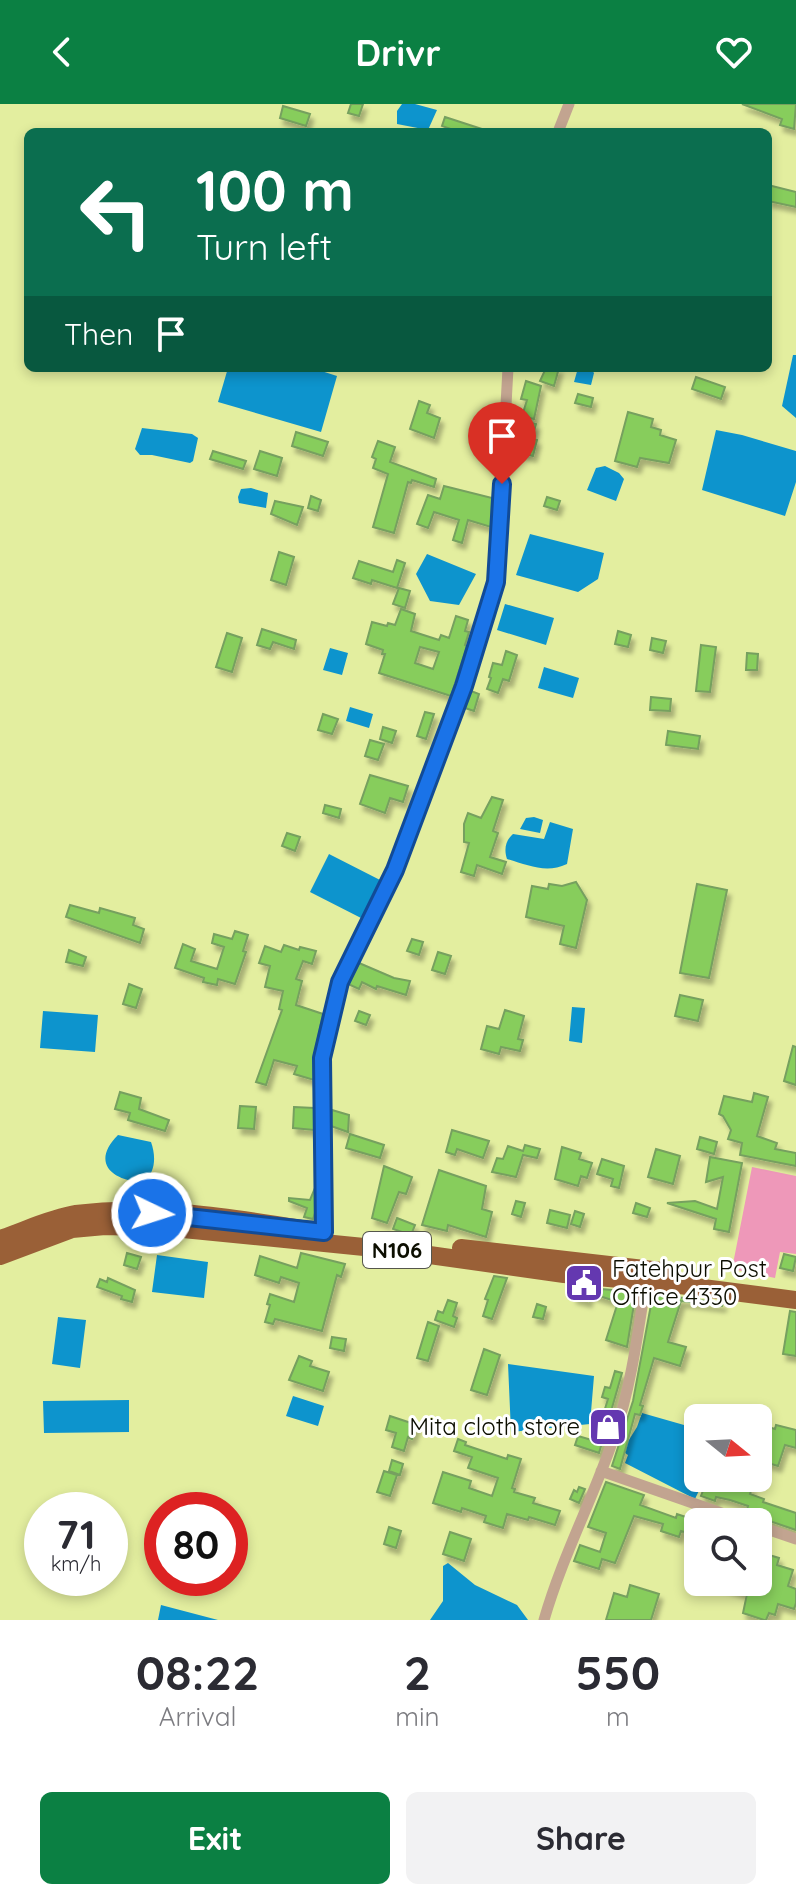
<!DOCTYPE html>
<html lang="en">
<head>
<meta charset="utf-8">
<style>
	body { margin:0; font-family:Quicksand,sans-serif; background:#f2f2f3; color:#2b2b33; height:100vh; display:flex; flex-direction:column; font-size:30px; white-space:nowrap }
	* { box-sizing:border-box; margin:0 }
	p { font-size:26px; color:#7c7c81 }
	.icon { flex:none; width:44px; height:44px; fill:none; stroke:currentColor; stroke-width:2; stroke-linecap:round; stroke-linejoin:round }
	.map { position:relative; height:1516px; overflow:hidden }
	.sheet { display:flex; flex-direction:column; background:#fff; flex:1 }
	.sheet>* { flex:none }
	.top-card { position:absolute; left:24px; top:24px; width:748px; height:244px; border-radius:12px; box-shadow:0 4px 12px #0003; background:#0b6e4f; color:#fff; overflow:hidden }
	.needle { width:52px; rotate:108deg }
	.fabs { position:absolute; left:684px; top:1300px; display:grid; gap:16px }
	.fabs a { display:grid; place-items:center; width:88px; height:88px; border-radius:12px; background:#fff; box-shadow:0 4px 12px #0003; font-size:40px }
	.speed { position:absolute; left:24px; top:1388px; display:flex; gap:16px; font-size:40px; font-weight:700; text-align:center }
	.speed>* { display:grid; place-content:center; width:104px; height:104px; border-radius:50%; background:#fff; box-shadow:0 4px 12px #0003; line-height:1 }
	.speed small { font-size:20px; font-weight:400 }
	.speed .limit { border:12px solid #d22; background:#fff; color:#111 }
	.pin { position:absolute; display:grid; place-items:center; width:68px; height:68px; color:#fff; margin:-82px -34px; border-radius:50% 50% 50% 0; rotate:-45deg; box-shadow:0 0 8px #0007 }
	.pin .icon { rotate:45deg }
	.me { position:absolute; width:88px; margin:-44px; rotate:94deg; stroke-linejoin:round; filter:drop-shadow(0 0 6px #0008) }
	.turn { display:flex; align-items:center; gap:28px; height:168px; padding:0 40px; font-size:36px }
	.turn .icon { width:104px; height:104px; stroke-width:2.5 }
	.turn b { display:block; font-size:56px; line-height:68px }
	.then { display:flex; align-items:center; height:76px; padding:0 40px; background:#0003; gap:16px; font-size:30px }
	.eta { display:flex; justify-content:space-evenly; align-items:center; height:136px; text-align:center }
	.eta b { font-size:48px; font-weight:800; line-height:56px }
	.action { display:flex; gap:16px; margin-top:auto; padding:16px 40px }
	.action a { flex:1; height:92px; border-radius:12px; background:#0b8043; color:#fff; font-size:32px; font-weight:800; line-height:92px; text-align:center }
	.action a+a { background:#f2f2f3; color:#2b2b33 }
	header { display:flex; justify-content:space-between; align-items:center; height:104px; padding:0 40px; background:#0b8043; color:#fff; font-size:36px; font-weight:800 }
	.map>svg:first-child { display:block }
	.green { fill:#ee98b9 }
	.water { fill:#0d94cd }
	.building { fill:#87cd5b; stroke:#76a05f; stroke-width:2; fill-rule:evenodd; filter:url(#shadow) }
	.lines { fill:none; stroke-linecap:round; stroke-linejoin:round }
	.minor { stroke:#c2a490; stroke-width:11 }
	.trunk { stroke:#9a6037; stroke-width:18 }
	.route-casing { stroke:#114b97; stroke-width:20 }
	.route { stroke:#1a73e8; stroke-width:14 }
	.labels { text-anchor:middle; stroke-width:6; stroke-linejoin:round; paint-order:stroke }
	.shield { fill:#fff; stroke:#55564c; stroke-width:2 }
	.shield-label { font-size:22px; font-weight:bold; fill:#0c0e00 }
	.poi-label { font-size:24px; fill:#0c0e00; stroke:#fff; text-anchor:start }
</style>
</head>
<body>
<header><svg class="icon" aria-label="back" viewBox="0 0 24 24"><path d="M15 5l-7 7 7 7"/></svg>Drivr<svg class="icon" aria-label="heart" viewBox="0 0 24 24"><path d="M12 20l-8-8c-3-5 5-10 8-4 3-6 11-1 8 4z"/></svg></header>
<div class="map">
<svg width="796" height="1516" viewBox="0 0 796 1516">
	<defs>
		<filter id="shadow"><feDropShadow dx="3.5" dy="6" stdDeviation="2" flood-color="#0004"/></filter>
	</defs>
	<rect width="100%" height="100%" fill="#e3ee9f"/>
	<path class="green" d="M752,1063L796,1072V1150L780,1148L775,1174L732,1165Z"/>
	<path class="water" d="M402,0H415L437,6L428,26L397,20V7Z
		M793,251H796V314L782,302Z
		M228,264H312L337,272L321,328L218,298Z
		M578,264L591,265L594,269L591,281L574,278Z
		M142,324L192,330L198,334L193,357L190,359L152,351H140L135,345Z
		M716,326L742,331L796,347V378L785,412L702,386Z
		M605,362L619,369L624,375L616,397L587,386L596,364Z
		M251,384L268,389L266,404L239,399L238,393L241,385Z
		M530,430L604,449L598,475L578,488L516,471Z
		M427,450L476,470L459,501L430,497L416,470Z
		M505,500L554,514L546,541L497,526Z
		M330,544L348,549L342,571L323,566Z
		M544,563L579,574L573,594L538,584Z
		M350,603L373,610L369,624L346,617Z
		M534,713L543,716L540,729L520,725L526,714Z
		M550,718L573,725L567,760C546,770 528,761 507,755C504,746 505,737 513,730L544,735Z
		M329,750L382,777L363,815L310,788Z
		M572,903L585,904L582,939L569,937Z
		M43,907L98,911L95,948L40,944Z
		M118,1031L151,1038C156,1052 156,1069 143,1078C111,1077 91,1058 118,1031Z
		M157,1151L208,1158L204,1194L152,1188Z
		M58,1213L86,1216L80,1264L52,1260Z
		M508,1260L594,1272L590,1320L511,1328Z
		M293,1292L324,1302L318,1322L286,1312Z
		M129,1296V1328L44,1329L43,1297Z
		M642,1309L698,1325V1374H705L695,1395L625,1359L628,1351L622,1347L637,1323Z
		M448,1459L475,1481L517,1501L528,1516H430L443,1497V1462Z
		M161,1501L218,1516H158Z"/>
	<path class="building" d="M351,0H363L359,12L348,9Z
		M742,0H796L794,25L780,21L782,15Z
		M283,2L310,10L306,22L280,14Z
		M445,13L485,26V28H459L442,22Z
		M768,81L796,88V103L768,97Z
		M546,264H559L554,282L540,277Z
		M696,273L725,283L721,295L692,285Z
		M526,277L541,282L534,315L522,312L527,296L521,295Z
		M578,290L593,294L591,303L575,299Z
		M419,297L430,301L427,309L440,314L434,334L410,325Z
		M628,308L653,315L651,323L661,326L660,331L676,336L669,359L640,354L637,363L615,357Z
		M524,317L536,320L533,331L521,328Z
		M296,328L328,338L323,352L292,342Z
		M527,333L537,336L533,352L522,349Z
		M378,337L395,343L390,358L436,375L434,383L412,376L411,379L408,378L394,429L373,423L388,370L373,364L376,355L372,353Z
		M213,347L246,357L243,365L210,355Z
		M260,347L282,354L277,372L254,365Z
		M444,382L492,394L491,423L468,416L462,439L453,436L459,416L434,408L428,424L417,420L428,391L440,395Z
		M311,392L321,396L318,407L308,404Z
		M547,393L560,397L557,406L544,402Z
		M275,397L303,403L297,421L271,410Z
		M279,448L294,453L286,481L271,476Z
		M397,456L405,459L397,484L372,476L371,480L353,474L359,457L393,468Z
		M399,484L410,487L405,504L393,500Z
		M401,505L415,510L411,527L439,536L441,531L449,534L456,512L468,516L465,527L469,528L465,541L467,542L451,592L379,569L385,550H382L383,546L366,540L372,518L387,522L388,519L395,521ZM420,543L439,548L433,565L415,559Z
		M262,525L296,536L294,545L273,538L270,545L257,541Z
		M618,527L631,531L628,543L615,540Z
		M227,529L242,534L232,568L216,563Z
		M652,534L666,537L663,549L650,546Z
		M701,541L716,543L710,588L696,587Z
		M506,547L517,551L509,577L503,575L498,589L487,585L491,574L489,573L493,559L502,561Z
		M747,549L758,550L757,566H746Z
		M471,587L479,590L474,607L465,604Z
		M651,593L671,595L670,607L650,606Z
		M425,608L434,610L426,635L417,632Z
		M323,610L338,615L332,630L318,626Z
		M383,623L396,627L392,639L380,635Z
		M668,627L700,632L698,645L666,641Z
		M370,636L384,640L378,656L365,652Z
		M370,671L408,682L403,698L390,694L385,709L360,700Z
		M492,693L503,696L493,727L498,729L490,753L506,758L502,770L477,761L474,772L461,768L469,739L464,738V720L468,709L481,714Z
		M325,701L341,705L339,714L323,709Z
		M287,729L300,733L295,747L282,742Z
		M576,778L587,796L576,844L560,840L564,822L526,813L532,782L548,785L549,780L562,782Z
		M697,780L727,786L709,874L680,869Z
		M70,801L99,809L100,804L135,814L133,821L144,825L140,839L66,813Z
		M235,827L248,831L243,847L246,848L235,880L218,875L217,881L203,878L204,874L175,864L183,840L195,845L191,857L217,865L224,843L212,839L214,830L232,835Z
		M412,835L423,838L419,851L407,847Z
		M284,841L299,846L300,843L316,847L312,860L303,857L296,875L302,877L296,901L323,910L314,952V976L294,970L297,962L274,956L266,981L256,978L282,906L279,905L283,887L265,883L270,862L259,859L265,842L281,848Z
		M69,846L86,853L83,862L66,858Z
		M438,848L451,852L445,870L432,866Z
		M359,859L394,874L410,877L406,891L377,882L376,885L362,878L359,885L348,880Z
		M129,880L142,885L136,904L123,900Z
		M680,891L703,896L698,917L675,912Z
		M505,906L524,912L518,935L523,936L520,947L501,943L499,950L481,945L487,922L499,925Z
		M359,907L370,911L366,921L355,917Z
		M793,942L796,943V981L784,977Z
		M120,988L141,994L139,1005L169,1016L165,1027L128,1016L130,1009L115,1005Z
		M754,989L768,993L757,1032L777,1039L775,1045L796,1049V1062L740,1051L742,1039L728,1035L731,1026L723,1012L719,1010L724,992L752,998Z
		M240,1002L256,1003L254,1025L238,1024Z
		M294,1003L314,1004V1026L293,1024Z
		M332,1006L349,1011L348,1028L331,1022Z
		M452,1026L489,1037L483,1054L457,1045L455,1051L446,1048Z
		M350,1030L384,1041L380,1054L346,1044Z
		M700,1033L717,1038L714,1050L697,1045Z
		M525,1041L540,1045L537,1054L523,1051L516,1073L492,1068L497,1054L503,1055L508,1042L523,1047Z
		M562,1043L581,1049L579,1055L592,1059L587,1074L581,1072L578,1082L555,1075Z
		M656,1045L680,1052L673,1080L648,1073Z
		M710,1053L742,1059L729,1128L714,1125L716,1115L667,1099L695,1097L717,1105L723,1073L706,1078Z
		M602,1055L624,1062L619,1084L611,1082L613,1075L597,1070Z
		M384,1062L412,1073L406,1090L399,1088L387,1119L372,1114Z
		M439,1066L486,1082L482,1105L492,1108L486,1133L448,1121L447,1127L422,1121Z
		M315,1084V1109L313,1115L304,1113L307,1104L289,1097V1094L310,1096Z
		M516,1097L525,1099L521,1113L512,1110Z
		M636,1099L650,1104L647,1113L633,1109Z
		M550,1106L570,1111L567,1124L547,1119Z
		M575,1107L584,1110L580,1123L571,1120Z
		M397,1114L415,1121L411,1131L393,1125Z
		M127,1149L141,1153L137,1165L124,1161Z
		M301,1149L345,1160L341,1173L337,1171L322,1227L275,1215L273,1220L265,1218L270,1201L267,1200L270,1190L294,1198L299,1179L281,1173L279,1179L255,1171L260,1152L297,1164Z
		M784,1150L796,1153L793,1167L780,1164Z
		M494,1172L507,1174L492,1215L483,1212L488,1196L485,1195Z
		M108,1174L135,1186L132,1198L121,1195L122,1192L97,1183L100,1175L107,1178Z
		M577,1183L636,1188L627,1243L606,1236L618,1198L590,1189L588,1197L573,1193Z
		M653,1190L723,1199L722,1202L681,1197L668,1238L686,1243L680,1262L654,1254L640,1301L643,1302L640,1311L635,1310L620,1365L612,1362L633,1297Z
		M448,1196L457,1199L453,1212L457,1214L454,1223L435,1216L438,1207L443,1209Z
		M537,1200L546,1203L543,1215L533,1213Z
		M790,1207L796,1208V1252L783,1250Z
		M428,1218L439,1222L428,1257L417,1254Z
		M332,1233L346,1235L344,1247L330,1244Z
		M484,1245L500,1251L487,1291L471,1286Z
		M299,1252L312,1257L310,1262L329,1268L323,1287L289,1276Z
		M615,1267L622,1269L599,1349L575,1341L578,1332L595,1337L608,1295L602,1293L605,1283L610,1284Z
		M390,1312L417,1321L412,1335L408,1333L404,1347L392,1343L396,1329L386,1326Z
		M758,1320L775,1325L776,1321L796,1326V1344L785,1341L778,1362L758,1356Z
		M458,1335L466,1338L465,1341L507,1355L508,1351L521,1355L512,1384L515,1385L514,1388L535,1394L533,1399L560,1407L555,1421L529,1413L528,1416L507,1410L503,1424L484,1418L486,1412L462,1404L461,1408L433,1399L443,1368L471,1377L469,1384L492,1392L498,1374L468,1364L472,1353L454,1347Z
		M392,1356L403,1360L400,1371L389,1367Z
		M384,1367L397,1371L390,1392L377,1388Z
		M707,1376L736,1386L738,1379L752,1384L750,1390L764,1395L763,1398L796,1409V1426L761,1414H755L746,1409L748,1402L730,1396L716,1393L715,1397L701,1392Z
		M606,1378L644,1391L640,1401L676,1414L677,1410L698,1417V1432L681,1427L679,1433L661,1427L663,1420L634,1412L615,1459L602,1455L599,1465L574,1457L580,1441L600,1448L606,1429L588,1423Z
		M579,1383L585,1385L579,1399L570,1395L574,1386L577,1388Z
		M389,1423L401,1427L396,1444L384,1440Z
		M450,1428L471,1435L464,1457L443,1450Z
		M766,1450L779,1454L777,1461L793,1466L788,1482L796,1485V1499L794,1505L778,1500L775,1511L769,1509L766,1516H764L743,1509L747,1490L717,1480L758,1478Z
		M630,1481L659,1490L651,1516H606L614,1489L627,1493Z"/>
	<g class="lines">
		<path class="minor" d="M558,28L569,0
			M324,1128L322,954L340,878L395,766L464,582L497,468L508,264
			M601,1367L747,1418
			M758,1422L796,1435
			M544,1516C562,1453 593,1395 614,1333C631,1283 638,1229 646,1177"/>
		<path class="trunk" d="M0,1135C24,1127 51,1114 76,1110C152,1100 234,1114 308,1126
			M461,1144L670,1168
			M0,1152L72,1125L105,1122L173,1124L394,1146L564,1170L664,1179L796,1196"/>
	</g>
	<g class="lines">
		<g class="route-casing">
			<path id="route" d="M152,1109L324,1128L322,954L340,878L395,766L464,582L496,478L502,380"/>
		</g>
		<use href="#route" class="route"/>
	</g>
	<defs>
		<g id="civic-square" transform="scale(2)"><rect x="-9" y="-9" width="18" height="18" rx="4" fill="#6438b0" stroke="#fff"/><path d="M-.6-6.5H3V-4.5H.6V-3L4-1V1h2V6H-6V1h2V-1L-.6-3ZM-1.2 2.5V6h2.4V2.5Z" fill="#fff"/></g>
		<g id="shop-square" transform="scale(2)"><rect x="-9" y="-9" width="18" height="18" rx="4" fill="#6438b0" stroke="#fff"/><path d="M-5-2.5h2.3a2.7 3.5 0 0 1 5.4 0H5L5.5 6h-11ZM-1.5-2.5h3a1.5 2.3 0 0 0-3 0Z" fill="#fff"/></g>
	</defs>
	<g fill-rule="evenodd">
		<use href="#civic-square" x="584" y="1179"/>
		<use href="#shop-square" x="608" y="1323"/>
	</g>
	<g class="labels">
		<rect class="shield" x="363" y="1128" width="68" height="36" rx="6"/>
		<g class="shield-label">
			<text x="397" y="1154">N106</text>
		</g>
		<g class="poi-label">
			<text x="612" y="1173">Fatehpur Post<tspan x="612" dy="28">Office 4330</tspan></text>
			<text x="580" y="1331" text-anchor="end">Mita cloth store</text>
		</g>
	</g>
</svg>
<div class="fabs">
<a><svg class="needle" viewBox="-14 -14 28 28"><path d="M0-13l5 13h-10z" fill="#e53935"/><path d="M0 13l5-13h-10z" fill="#7c7c81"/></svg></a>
<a><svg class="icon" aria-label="search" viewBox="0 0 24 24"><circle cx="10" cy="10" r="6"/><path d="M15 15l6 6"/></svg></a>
</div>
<div class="speed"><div>71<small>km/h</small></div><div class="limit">80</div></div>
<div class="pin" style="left:502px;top:380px;background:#d93025"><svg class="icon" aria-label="arrive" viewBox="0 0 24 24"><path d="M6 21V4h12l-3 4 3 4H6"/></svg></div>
<svg class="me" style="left:152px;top:1109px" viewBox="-20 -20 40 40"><circle r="17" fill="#1a73e8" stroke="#fff" stroke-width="3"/><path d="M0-11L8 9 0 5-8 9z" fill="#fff"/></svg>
<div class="top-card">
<div class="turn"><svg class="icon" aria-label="left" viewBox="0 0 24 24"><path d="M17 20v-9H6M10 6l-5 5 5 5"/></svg><div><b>100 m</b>Turn left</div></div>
<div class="then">Then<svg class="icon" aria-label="arrive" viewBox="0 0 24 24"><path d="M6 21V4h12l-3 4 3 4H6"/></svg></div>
</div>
</div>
<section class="sheet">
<div class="eta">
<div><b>08:22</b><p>Arrival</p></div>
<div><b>2</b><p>min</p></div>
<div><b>550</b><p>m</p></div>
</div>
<div class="action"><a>Exit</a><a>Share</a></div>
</section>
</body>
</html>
